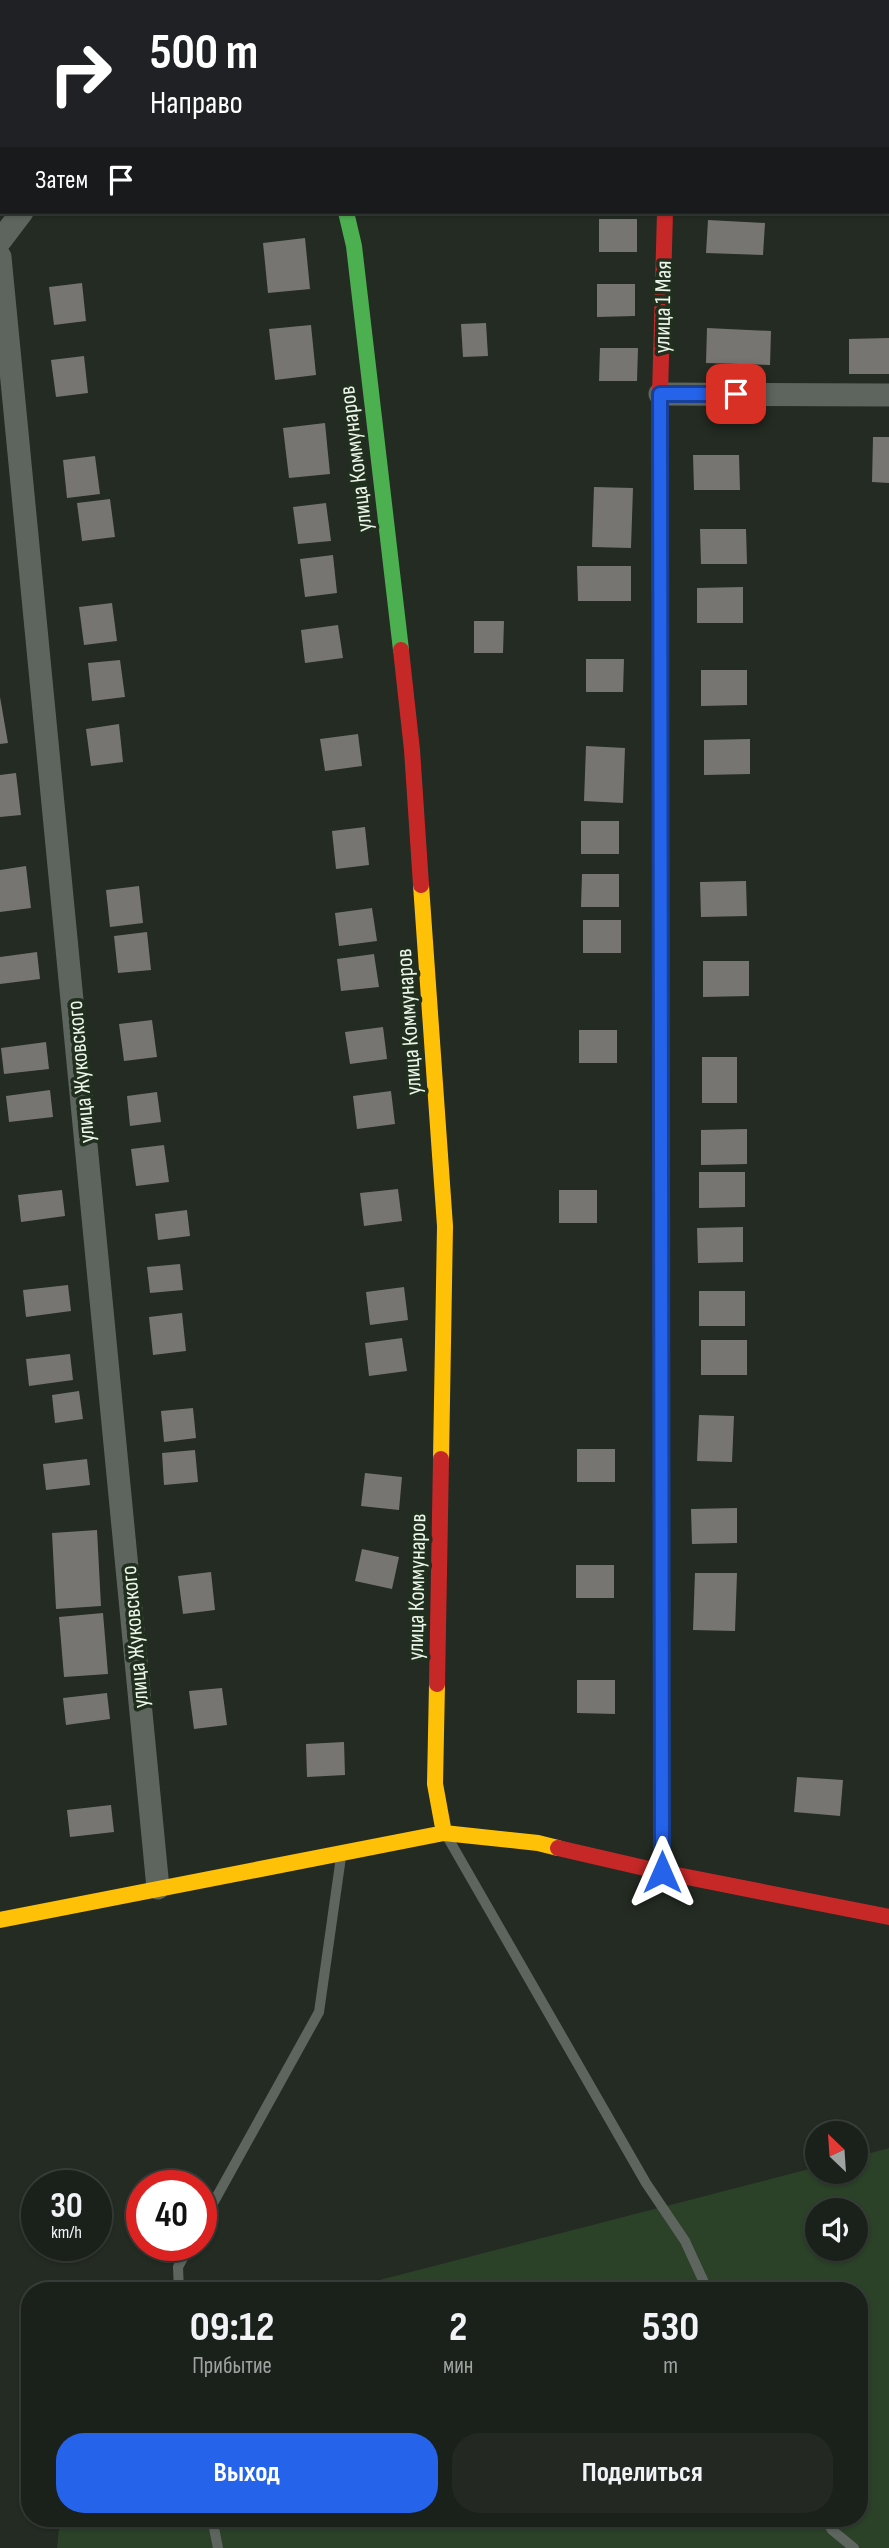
<!DOCTYPE html>
<html lang="ru">
<head>
<meta charset="utf-8">
<style>
	body { margin:0; font-family:"Sofia Sans Condensed",sans-serif; background:#232823; color:#f1f3f6; height:100vh; display:flex; flex-direction:column; font-size:26px; white-space:nowrap }
	* { box-sizing:border-box; margin:0 }
	p { font-size:23px; color:#9fa3a2 }
	.icon { flex:none; width:38px; height:38px; fill:none; stroke:currentColor; stroke-width:2; stroke-linecap:round; stroke-linejoin:round }
	.map { position:relative; flex:1; overflow:hidden }
	.sheet { position:absolute; left:21px; top:2282px; width:847px; height:245px; display:flex; flex-direction:column; background:#1a201a; border-radius:28px; box-shadow:0 2px 5px #0004,0 0 0 2px #383e39 }
	.sheet>* { flex:none }
	.guide { position:absolute; left:0px; top:0px; width:889px; height:214px; box-shadow:0 2px 5px #0004,0 0 0 2px #383e39; background:#202124; color:#fff; overflow:hidden }
	.needle { width:46px; rotate:335deg }
	.buttons { position:absolute; left:805px; top:2121px; display:grid; gap:14px }
	.buttons a { display:grid; place-items:center; width:63px; height:63px; border-radius:50%; background:#1a201a; box-shadow:0 2px 5px #0004,0 0 0 2px #383e39; font-size:35px }
	.speed { position:absolute; left:21px; top:2170px; display:flex; gap:14px; font-size:35px; font-weight:700; text-align:center }
	.speed>* { display:grid; place-content:center; width:91px; height:91px; border-radius:50%; background:#1a201a; box-shadow:0 2px 5px #0004,0 0 0 2px #383e39; line-height:1 }
	.speed small { font-size:18px; font-weight:400 }
	.speed .limit { border:10px solid #d22; background:#fff; color:#111 }
	.pin { position:absolute; display:grid; place-items:center; width:60px; height:60px; color:#fff; margin:-30px; border-radius:14px; box-shadow:0 4px 10px #0006 }
	.me { position:absolute; width:77px; margin:-38px; rotate:0deg; stroke-linejoin:round; filter:drop-shadow(0 0 5px #0008) }
	.turn { display:flex; align-items:center; gap:24px; height:147px; padding:0 35px; font-size:32px }
	.turn .icon { width:91px; height:91px; stroke-width:2.5 }
	.turn b { display:block; font-size:49px; line-height:60px }
	.then { display:flex; align-items:center; height:66px; padding:0 35px; background:#0003; gap:14px; font-size:26px }
	.eta { display:flex; justify-content:space-evenly; align-items:center; height:119px; text-align:center }
	.eta b { font-size:42px; font-weight:700; line-height:49px }
	.cta { display:flex; gap:14px; margin-top:auto; padding:14px 35px }
	.cta a { flex:1; height:80px; border-radius:28px; background:#2563eb; color:#fff; font-size:28px; font-weight:700; line-height:80px; text-align:center }
	.cta a+a { background:#232823; color:#f1f3f6 }
	.map>svg:first-child { display:block }
	.green { fill:#2b4128; fill-rule:evenodd }
	.building { fill:#777572 }
	.lines { fill:none; stroke-linecap:round; stroke-linejoin:round }
	.lane { stroke:#5e655e; stroke-width:10 }
	.street { stroke:#5e655e; stroke-width:23 }
	.fast { stroke:#4caf50; stroke-width:16 }
	.slow { stroke:#ffc107; stroke-width:16 }
	.jam { stroke:#c62828; stroke-width:16 }
	.route-casing { stroke:#184099; stroke-width:18 }
	.route { stroke:#2563eb; stroke-width:12 }
	.labels { text-anchor:middle; stroke-width:7; stroke-linejoin:round; paint-order:stroke }
	.street-label { font-size:23px; fill:#ebf5e9; stroke:#202f1e }
</style>
</head>
<body>
<div class="map">
<svg width="889" height="2548" viewBox="0 0 889 2548">
	<rect width="100%" height="100%" fill="#232b22"/>
	<path class="green" d="M889,2148V2548H57L60,2518H859V2291H337L817,2167V2172H856V2157ZM817,2210H856V2249H817Z"/>
	<path class="building" d="M599,219H637V252H599Z
		M708,220L765,223L763,255L706,253Z
		M305,238L310,289L268,293L263,243Z
		M82,283L86,321L54,325L49,287Z
		M597,284H635V316L597,317Z
		M486,323L488,356L463,357L461,324Z
		M311,325L316,375L275,380L269,329Z
		M707,328L771,331L770,365L706,363Z
		M889,338V374H849V339Z
		M600,348H638L637,381H599Z
		M84,356L88,393L56,397L51,360Z
		M325,423L330,474L289,478L283,428Z
		M873,437H889V483L872,482Z
		M693,455H739L740,490H694Z
		M95,456L100,494L67,498L63,460Z
		M594,487L633,488L631,548L592,547Z
		M110,499L115,537L82,541L77,503Z
		M326,503L331,541L298,544L293,507Z
		M700,529H746L747,564H701Z
		M333,555L337,593L305,597L300,559Z
		M577,566H631V601H578Z
		M743,587V623H697V588Z
		M112,603L117,641L84,645L79,607Z
		M474,621H504L503,653H474Z
		M338,625L343,658L305,663L301,630Z
		M586,659H624L623,692H586Z
		M120,660L125,697L92,701L88,663Z
		M701,670H747V705L701,706Z
		M0,697L8,743L0,744Z
		M119,724L123,762L91,766L86,729Z
		M358,734L362,766L325,771L320,739Z
		M750,739V774L704,775V740Z
		M586,746L625,748L623,803L584,801Z
		M16,773L21,815L0,817V775Z
		M581,821H619V854H581Z
		M365,827L369,865L336,869L332,831Z
		M26,866L31,908L0,912V870Z
		M582,874H619V907H581Z
		M746,881L747,916L701,917L700,882Z
		M139,886L143,923L110,927L106,890Z
		M372,908L377,941L339,946L335,913Z
		M583,920H621V953H583Z
		M147,932L151,970L118,973L114,936Z
		M37,952L40,979L0,984V957Z
		M374,954L379,987L341,991L337,959Z
		M703,961H749V996L703,997Z
		M152,1020L157,1057L124,1061L119,1024Z
		M383,1027L387,1059L350,1064L345,1032Z
		M579,1030H617V1063H579Z
		M46,1042L49,1069L4,1074L1,1048Z
		M702,1057H737V1103H702Z
		M50,1090L53,1117L9,1122L6,1096Z
		M391,1091L395,1124L357,1129L353,1096Z
		M157,1092L161,1122L130,1126L127,1096Z
		M747,1129V1164L701,1165V1130Z
		M164,1145L169,1182L136,1186L131,1149Z
		M699,1172H745V1207L699,1208Z
		M398,1189L402,1221L364,1226L360,1193Z
		M62,1190L65,1216L21,1222L18,1195Z
		M559,1190H597V1223H559Z
		M187,1210L190,1236L158,1240L155,1214Z
		M743,1227V1262L698,1263L697,1228Z
		M180,1264L183,1290L150,1293L147,1267Z
		M68,1285L71,1311L26,1317L23,1290Z
		M404,1287L408,1320L370,1325L366,1292Z
		M699,1291H745V1326H699Z
		M182,1313L186,1351L153,1355L149,1317Z
		M402,1338L407,1371L369,1376L365,1343Z
		M701,1340H747V1375H701Z
		M70,1354L73,1380L29,1386L26,1359Z
		M79,1391L83,1419L55,1423L52,1395Z
		M193,1408L196,1438L164,1442L161,1411Z
		M699,1415L734,1416L732,1462L697,1461Z
		M577,1449H615V1482H577Z
		M195,1450L198,1482L164,1485L162,1453Z
		M87,1459L90,1485L46,1490L43,1464Z
		M365,1473L402,1477L399,1510L361,1506Z
		M737,1508V1543L692,1544L691,1509Z
		M97,1530L101,1606L56,1609L52,1533Z
		M362,1549L399,1557L392,1589L355,1581Z
		M576,1565H614V1598H576Z
		M211,1572L215,1610L183,1614L178,1576Z
		M695,1573H737L735,1631L693,1630Z
		M103,1613L108,1674L64,1677L59,1617Z
		M577,1680H615V1714L577,1713Z
		M222,1688L227,1725L194,1729L189,1691Z
		M107,1693L110,1719L66,1725L63,1698Z
		M344,1742L345,1775L307,1777L306,1744Z
		M797,1777L843,1780L840,1816L794,1812Z
		M111,1805L114,1832L70,1837L67,1810Z"/>
	<g class="lines">
		<path class="lane" d="M448,1838L646,2183L685,2241L708,2291
			M201,2225L319,2012L341,1857
			M179,2291L178,2267L190,2245
			M212,2518L218,2548
			M825,2518L832,2530L854,2548"/>
		<path class="street" d="M319,2L321,0
			M669,2V0
			M0,241L22,212
			M0,257L158,1888
			M660,394L889,395"/>
		<path class="fast" d="M300,0L301,2
			M346,212L354,246L401,650
			M660,677L661,1180"/>
		<path class="slow" d="M421,885L445,1226L441,1459
			M661,1402L662,1872
			M437,1684L435,1784L444,1833
			M0,1920L444,1833L538,1843L558,1848"/>
		<path class="jam" d="M401,650L412,750L421,885
			M660,677V394L665,212
			M661,1180V1402
			M437,1684L441,1459
			M558,1848L662,1872L889,1917"/>
	</g>
	<g class="lines">
		<g class="route-casing">
			<path id="route" d="M662,1872L660,394H736"/>
		</g>
		<use href="#route" class="route"/>
	</g>
	<g class="labels">
		<g class="street-label">
			<text transform="translate(662 307) rotate(-89)" y="8">улица 1 Мая</text>
			<text transform="translate(355 459) rotate(-97)" y="8">улица Коммунаров</text>
			<text transform="translate(408 1022) rotate(-94)" y="8">улица Коммунаров</text>
			<text transform="translate(80 1072) rotate(-95)" y="8">улица Жуковского</text>
			<text transform="translate(416 1587) rotate(-89)" y="8">улица Коммунаров</text>
			<text transform="translate(134 1637) rotate(-95)" y="8">улица Жуковского</text>
		</g>
	</g>
</svg>
<div class="buttons">
<a><svg class="needle" viewBox="-14 -14 28 28"><path d="M0-13l5 13h-10z" fill="#e53935"/><path d="M0 13l5-13h-10z" fill="#9fa3a2"/></svg></a>
<a><svg class="icon" aria-label="sound" viewBox="0 0 24 24"><path d="M4 9h4l5-4v14l-5-4H4zM17 9q2 3 0 6"/></svg></a>
</div>
<div class="speed"><div>30<small>km/h</small></div><div class="limit">40</div></div>
<div class="pin" style="left:736px;top:394px;background:#d93025"><svg class="icon" aria-label="arrive" viewBox="0 0 24 24"><path d="M6 21V4h12l-3 4 3 4H6"/></svg></div>
<svg class="me" style="left:662px;top:1872px" viewBox="-20 -20 40 40"><path d="M0-17L14 15 0 8-14 15z" fill="#2563eb" stroke="#fff" stroke-width="4"/></svg>
<div class="guide">
<div class="turn"><svg class="icon" aria-label="right" viewBox="0 0 24 24"><path d="M7 20v-9h11M14 6l5 5-5 5"/></svg><div><b>500 m</b>Направо</div></div>
<div class="then">Затем<svg class="icon" aria-label="arrive" viewBox="0 0 24 24"><path d="M6 21V4h12l-3 4 3 4H6"/></svg></div>
</div>
<section class="sheet">
<div class="eta">
<div><b>09:12</b><p>Прибытие</p></div>
<div><b>2</b><p>мин</p></div>
<div><b>530</b><p>m</p></div>
</div>
<div class="cta"><a>Выход</a><a>Поделиться</a></div>
</section>
</div>
</body>
</html>
